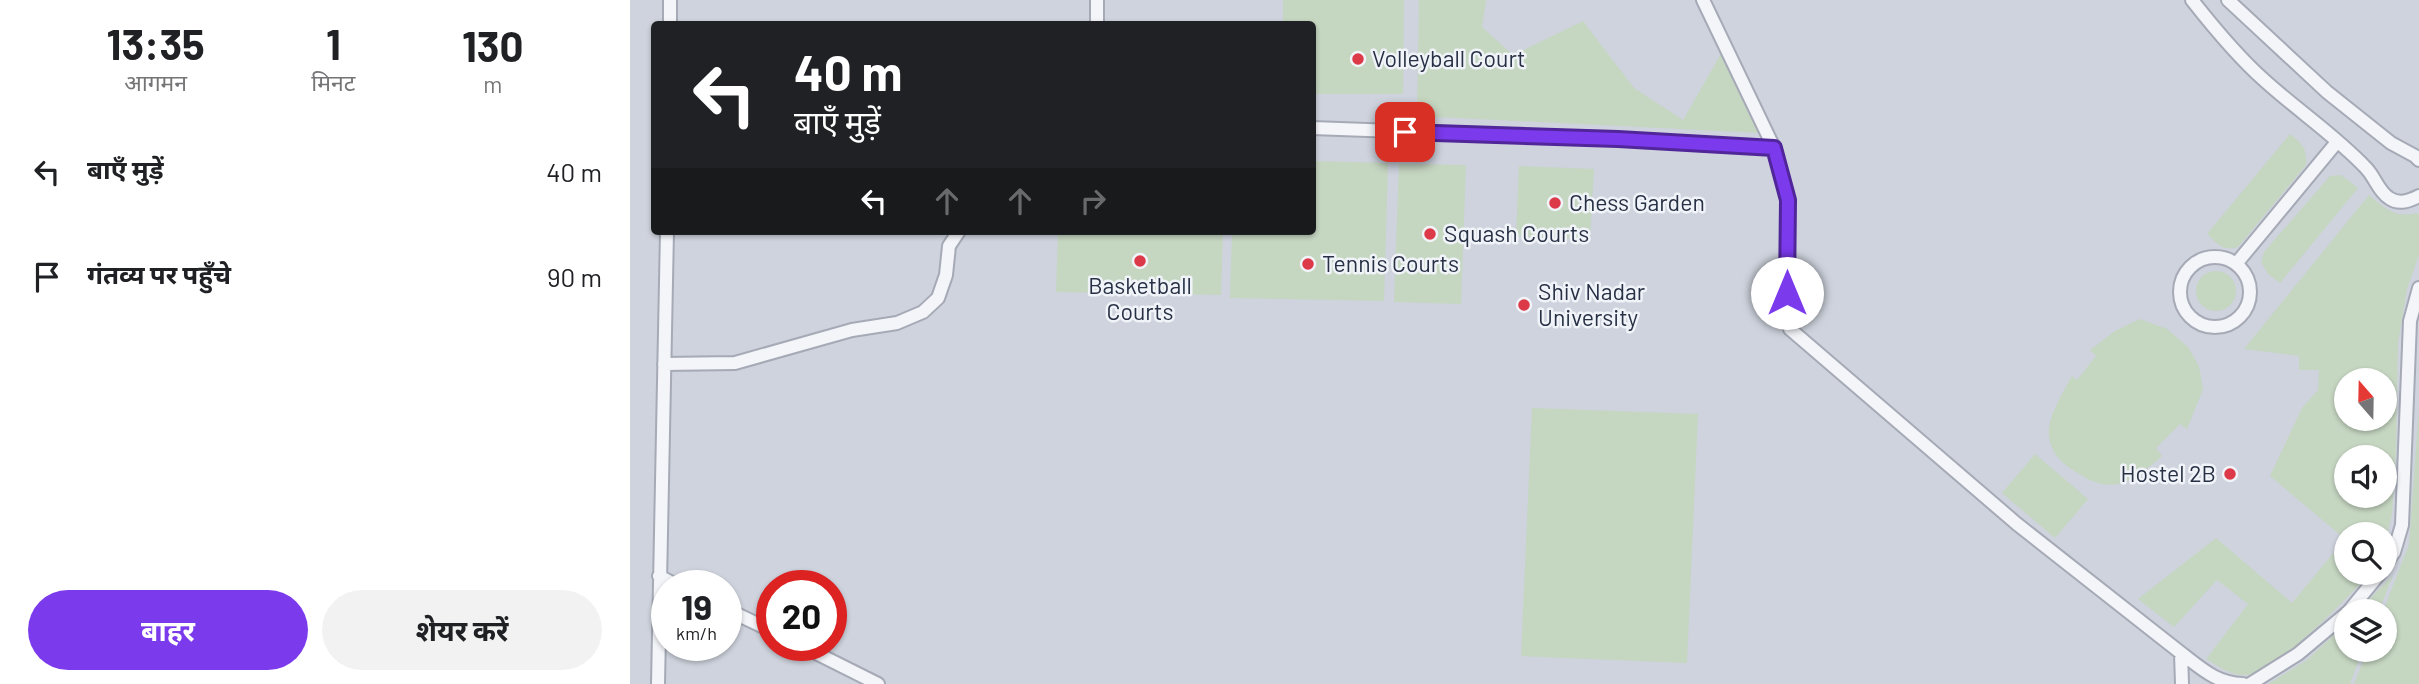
<!DOCTYPE html>
<html lang="hi">
<head>
<meta charset="utf-8">
<style>
	body { margin:0; font-family:Barlow,"Noto Sans Devanagari",sans-serif; background:#f2f2f2; color:#202124; height:100vh; display:flex; flex-direction:column; font-size:26px; white-space:nowrap }
	* { box-sizing:border-box; margin:0 }
	p { font-size:23px; color:#757577 }
	.icon { flex:none; width:38px; height:38px; fill:none; stroke:currentColor; stroke-width:2; stroke-linecap:round; stroke-linejoin:round }
	.map { position:relative; flex:1; overflow:hidden }
	.drawer { display:flex; flex-direction:column; background:#fff; width:630px }
	.drawer>* { flex:none }
	.guide { position:absolute; left:21px; top:21px; width:665px; height:214px; border-radius:7px; box-shadow:0 2px 5px #0004; background:#202124; color:#fff; overflow:hidden }
	.needle { width:46px; rotate:340deg }
	.controls { position:absolute; left:1704px; top:368px; display:grid; gap:14px }
	.controls a { display:grid; place-items:center; width:63px; height:63px; border-radius:50%; background:#fff; box-shadow:0 2px 5px #0004; font-size:35px }
	.speed { position:absolute; left:21px; top:570px; display:flex; gap:14px; font-size:35px; font-weight:700; text-align:center }
	.speed>* { display:grid; place-content:center; width:91px; height:91px; border-radius:50%; background:#fff; box-shadow:0 2px 5px #0004; line-height:1 }
	.speed small { font-size:18px; font-weight:400 }
	.speed .limit { border:10px solid #d22; background:#fff; color:#111 }
	.pin { position:absolute; display:grid; place-items:center; width:60px; height:60px; color:#fff; margin:-30px; border-radius:14px; box-shadow:0 4px 10px #0006 }
	.me { position:absolute; width:77px; margin:-38px; rotate:0deg; stroke-linejoin:round; filter:drop-shadow(0 0 5px #0008) }
	.turn { display:flex; align-items:center; gap:24px; height:147px; padding:0 28px; font-size:32px }
	.turn .icon { width:91px; height:91px; stroke-width:2.5 }
	.turn b { display:block; font-size:49px; line-height:60px }
	.lanes { display:flex; align-items:center; height:66px; padding:0 28px; background:#0003; justify-content:center; gap:35px; direction:ltr }
	.lanes .off { opacity:.35 }
	.eta { display:flex; justify-content:space-evenly; align-items:center; height:119px; text-align:center }
	.eta b { font-size:42px; font-weight:700; line-height:49px }
	.button { display:flex; gap:14px; margin-top:auto; padding:14px 28px }
	.button a { flex:1; height:80px; border-radius:42px; background:#7c3aed; color:#fff; font-size:28px; font-weight:700; line-height:80px; text-align:center }
	.button a+a { background:#f2f2f2; color:#202124 }
	ul { padding:0; list-style:none }
	li { display:flex; align-items:center; gap:21px; height:105px; padding:0 28px }
	li div { flex:1 }
	li b { display:block; font-size:26px }
	li em { font-style:normal }
	main { display:flex; flex:1; min-height:0 }
	.map>svg:first-child { display:block }
	.built { fill:#ced3dd; fill-rule:evenodd }
	.grass { fill:#c5d6c1; fill-rule:evenodd }
	.lines { fill:none; stroke-linecap:round; stroke-linejoin:round }
	.service-casing { stroke:#a5aab6; stroke-width:16 }
	.service { stroke:#f4f5f9; stroke-width:12 }
	.route-casing { stroke:#51269a; stroke-width:18 }
	.route { stroke:#7c3aed; stroke-width:12 }
	.poi-dot { fill:#dc3a48; stroke:#f0f3f8; stroke-width:2.5 }
	.labels { text-anchor:middle; stroke-width:5; stroke-linejoin:round; paint-order:stroke }
	.poi-label { font-size:23px; fill:#273044; stroke:#f0f3f8; text-anchor:start }
</style>
</head>
<body>
<main>
<section class="drawer">
<div class="eta">
<div><b>13:35</b><p>आगमन</p></div>
<div><b>1</b><p>मिनट</p></div>
<div><b>130</b><p>m</p></div>
</div>
<ul>
<li><svg class="icon" aria-label="left" viewBox="0 0 24 24"><path d="M17 20v-9H6M10 6l-5 5 5 5"/></svg><div><b>बाएँ मुड़ें</b></div><em>40 m</em></li>
<li><svg class="icon" aria-label="arrive" viewBox="0 0 24 24"><path d="M6 21V4h12l-3 4 3 4H6"/></svg><div><b>गंतव्य पर पहुँचे</b></div><em>90 m</em></li>
</ul>
<div class="button"><a>बाहर</a><a>शेयर करें</a></div>
</section>
<div class="map">
<svg width="1789" height="684" viewBox="0 0 1789 684">
	<rect width="100%" height="100%" fill="#e1e4eb"/>
	<path class="built" d="M0,0H1789V684H0ZM24,24H682V231H24ZM1717,380H1755V418H1717ZM1717,457H1755V495H1717ZM1717,534H1755V572H1717ZM37,586H96V646H37ZM142,586H201V646H142ZM1717,611H1755V649H1717Z"/>
	<path class="grass" d="M653,0H774L773,94H683L682,24H653Z
		M789,0H856L852,27L883,55L953,21L1004,88L1053,120L1092,52L1130,133L787,116Z
		M1660,134C1673,144 1677,149 1676,165L1608,247C1592,251 1589,245 1577,234Z
		M683,161L758,163L754,301L600,298L602,231H682Z
		M769,164L836,165L831,304L764,302Z
		M889,166L964,169L960,240L886,236Z
		M1711,175L1728,188L1650,283L1638,274L1631,262L1634,252L1700,176Z
		M1739,195C1753,207 1766,219 1786,213L1789,215V255L1777,289L1768,343L1766,452L1762,514L1755,545V534H1717V572H1739L1733,581C1712,603 1644,674 1616,675C1601,676 1588,666 1576,659L1618,604L1587,580L1544,627L1508,599L1586,538L1662,603L1715,539L1640,476L1672,408L1688,390L1689,370H1669V356L1614,349ZM1717,380H1755V418H1717ZM1717,457H1755V495H1717Z
		M428,231H593L591,295L426,292Z
		M1566 291a20 20 0 1 1 40 0a20 20 0 1 1-40 0Z
		M1510,319L1537,329L1558,347L1569,366L1573,389L1557,429L1550,424L1526,448L1532,456C1500,484 1481,497 1443,470C1430,462 1421,452 1419,436C1417,417 1433,393 1442,376L1447,380L1466,356L1460,350L1485,331Z
		M1789,407V684H1724L1738,649H1755V611H1753L1779,545Z
		M902,408L1068,414L1057,663L891,656Z
		M1405,454L1458,499L1425,538L1372,493Z
		M1763,575L1749,611H1728Z
		M1717,623V649H1733L1720,684H1638L1677,660Z"/>
	<g class="lines">
		<g class="service-casing">
			<path id="service" d="M1073,0L1144,148L1158,200L1157,313L1160,329L1387,524L1551,653C1572,669 1586,683 1613,684
				M1562,0C1584,28 1607,56 1634,80C1667,110 1706,136 1736,168C1745,177 1748,191 1759,198C1769,205 1779,201 1789,196
				M1598,0L1697,92L1761,143L1785,156L1789,160
				M40,24V0
				M467,24V0
				M682,128L988,139L1144,148
				M1550 292a35 35 0 1 1 70 0a35 35 0 1 1-70 0Z
				M1606,264L1707,142
				M34,364L105,363L222,330L267,323L293,312L308,298L316,275L319,246L329,231
				M1755,565L1764,552L1772,525L1780,321L1789,288
				M29,576L48,586
				M96,609L142,631
				M1719,611L1751,572
				M172,646L248,684
				M1551,653L1552,684
				M28,684L37,231
				M1620,684L1668,654L1717,613"/>
		</g>
		<use href="#service" class="service"/>
	</g>
	<g class="lines">
		<g class="route-casing">
			<path id="route" d="M775,132L988,139L1144,148L1158,200L1157,293"/>
		</g>
		<use href="#route" class="route"/>
	</g>
	<g class="poi-dot">
		<circle cx="728" cy="59" r="7"/>
		<circle cx="925" cy="203" r="7"/>
		<circle cx="800" cy="234" r="7"/>
		<circle cx="510" cy="261" r="7"/>
		<circle cx="678" cy="264" r="7"/>
		<circle cx="894" cy="305" r="7"/>
		<circle cx="1600" cy="474" r="7"/>
	</g>
	<g class="labels">
		<g class="poi-label">
			<text x="742" y="67">Volleyball Court</text>
			<text x="939" y="211">Chess Garden</text>
			<text x="814" y="242">Squash Courts</text>
			<text x="692" y="272">Tennis Courts</text>
			<text x="510" y="294" text-anchor="middle">Basketball<tspan x="510" dy="26">Courts</tspan></text>
			<text x="908" y="300">Shiv Nadar<tspan x="908" dy="26">University</tspan></text>
			<text x="1586" y="482" text-anchor="end">Hostel 2B</text>
		</g>
	</g>
</svg>
<div class="controls">
<a><svg class="needle" viewBox="-14 -14 28 28"><path d="M0-13l5 13h-10z" fill="#e53935"/><path d="M0 13l5-13h-10z" fill="#757577"/></svg></a>
<a><svg class="icon" aria-label="sound" viewBox="0 0 24 24"><path d="M4 9h4l5-4v14l-5-4H4zM17 9q2 3 0 6"/></svg></a>
<a><svg class="icon" aria-label="search" viewBox="0 0 24 24"><circle cx="10" cy="10" r="6"/><path d="M15 15l6 6"/></svg></a>
<a><svg class="icon" aria-label="layers" viewBox="0 0 24 24"><path d="M12 4l9 5-9 5-9-5zM3 14l9 5 9-5"/></svg></a>
</div>
<div class="speed"><div>19<small>km/h</small></div><div class="limit">20</div></div>
<div class="pin" style="left:775px;top:132px;background:#d93025"><svg class="icon" aria-label="arrive" viewBox="0 0 24 24"><path d="M6 21V4h12l-3 4 3 4H6"/></svg></div>
<svg class="me" style="left:1157px;top:293px" viewBox="-20 -20 40 40"><circle r="19" fill="#fff"/><path d="M0-13L10 11 0 6-10 11z" fill="#7c3aed"/></svg>
<div class="guide">
<div class="turn"><svg class="icon" aria-label="left" viewBox="0 0 24 24"><path d="M17 20v-9H6M10 6l-5 5 5 5"/></svg><div><b>40 m</b>बाएँ मुड़ें</div></div>
<div class="lanes"><svg class="icon" aria-label="left" viewBox="0 0 24 24"><path d="M17 20v-9H6M10 6l-5 5 5 5"/></svg><svg class="icon off" aria-label="ahead" viewBox="0 0 24 24"><path d="M12 20V5M6 11l6-6 6 6"/></svg><svg class="icon off" aria-label="ahead" viewBox="0 0 24 24"><path d="M12 20V5M6 11l6-6 6 6"/></svg><svg class="icon off" aria-label="right" viewBox="0 0 24 24"><path d="M7 20v-9h11M14 6l5 5-5 5"/></svg></div>
</div>
</div>
</main>
</body>
</html>
